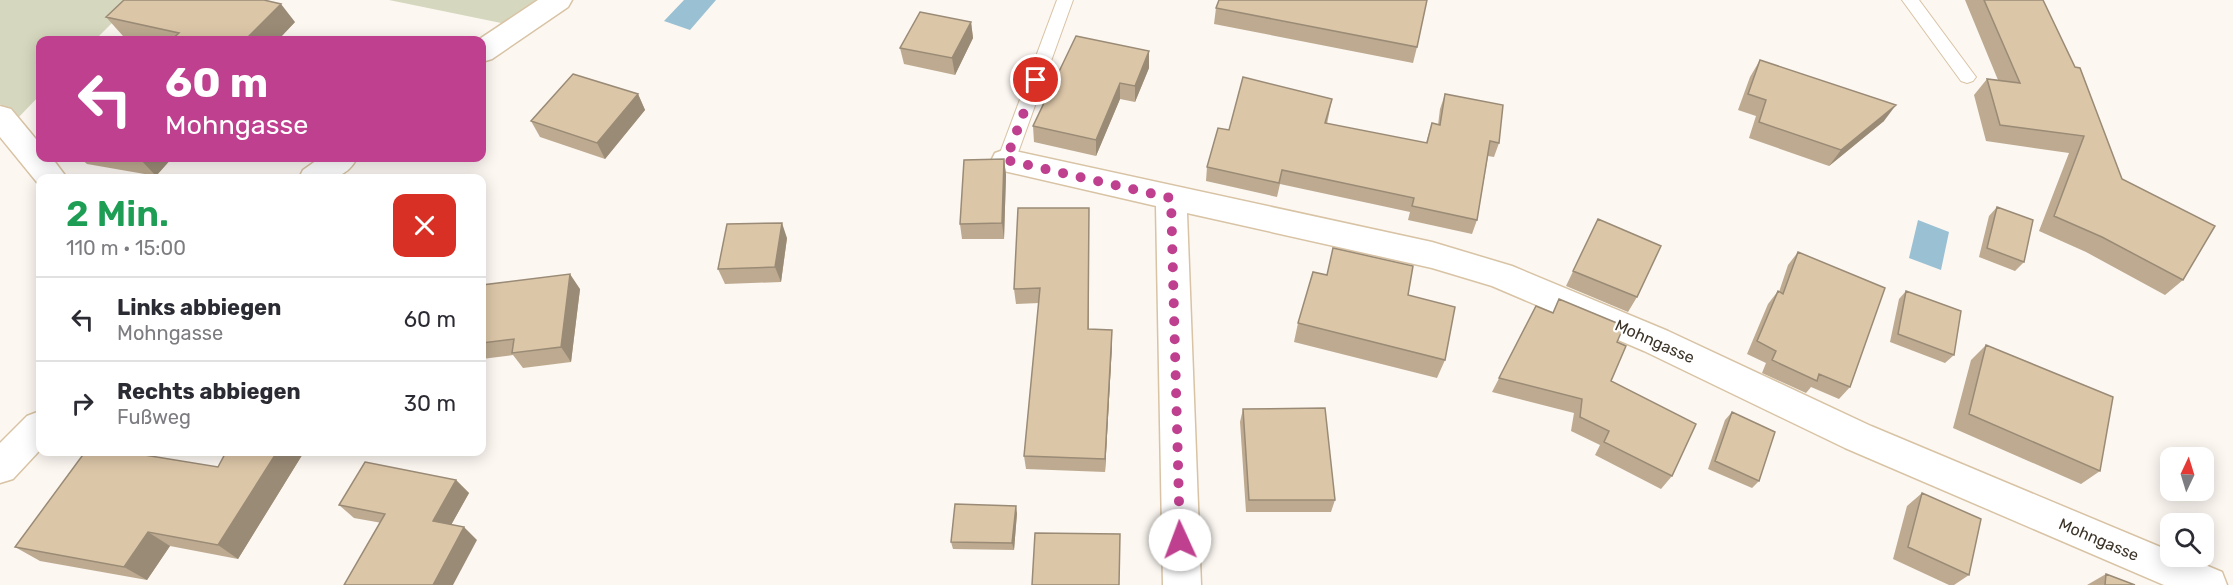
<!DOCTYPE html>
<html lang="de">
<head>
<meta charset="utf-8">
<style>
	body { margin:0; font-family:Rubik,sans-serif; background:#f7f7f7; color:#2b2b33; height:100vh; display:flex; flex-direction:column; font-size:22px; white-space:nowrap }
	* { box-sizing:border-box; margin:0 }
	p { font-size:20px; color:#7c7c81 }
	.icon { flex:none; width:33px; height:33px; fill:none; stroke:currentColor; stroke-width:2; stroke-linecap:round; stroke-linejoin:round }
	.map { position:relative; flex:1; overflow:hidden }
	.panel { position:absolute; left:36px; top:174px; width:450px; height:282px; display:flex; flex-direction:column; background:#fff; border-radius:12px; box-shadow:0 3px 15px #0003 }
	.panel>* { flex:none }
	.guide { position:absolute; left:36px; top:36px; width:450px; height:126px; border-radius:12px; box-shadow:0 3px 15px #0003; background:#be408f; color:#fff; overflow:hidden }
	.needle { width:39px; rotate:4deg }
	.buttons { position:absolute; left:2160px; top:447px; display:grid; gap:12px }
	.buttons a { display:grid; place-items:center; width:54px; height:54px; border-radius:12px; background:#fff; box-shadow:0 3px 15px #0003; font-size:30px }
	.pin { position:absolute; display:grid; place-items:center; width:51px; height:51px; color:#fff; margin:-26px; border:3px solid #fff; border-radius:50%; box-shadow:0 2px 6px #0007 }
	.me { position:absolute; width:66px; margin:-33px; rotate:358deg; stroke-linejoin:round; filter:drop-shadow(0 0 4px #0008) }
	.turn { display:flex; align-items:center; gap:21px; height:126px; padding:0 30px; font-size:27px }
	.turn .icon { width:78px; height:78px; stroke-width:2.5 }
	.turn b { display:block; font-size:42px; line-height:51px }
	.round { display:grid; place-items:center; flex:none; width:63px; height:63px; border-radius:12px; background:#f7f7f7 }
	.headline { display:flex; align-items:center; justify-content:space-between; height:102px; padding:0 30px }
	h1 { font-size:36px; font-weight:600; line-height:45px; color:#1e9e55 }
	ul { padding:0; list-style:none }
	li { display:flex; align-items:center; gap:18px; height:84px; padding:0 30px; border-top:2px solid #e1e1e2 }
	li div { flex:1 }
	li b { display:block; font-size:22px }
	li em { font-style:normal }
	.map>svg:first-child { display:block }
	.green { fill:#d5d8be }
	.water { fill:#9ac0d4 }
	.lines { fill:none; stroke-linecap:round; stroke-linejoin:round }
	.service-casing { stroke:#d8c3a4; stroke-width:2 }
	.minor-casing { stroke:#d8c3a4; stroke-width:3 }
	.service { fill:#fff; fill-rule:evenodd }
	.minor { fill:#fff; fill-rule:evenodd }
	.wall { fill:#bdaa90 }
	.shaded-wall { fill:#9a8b76 }
	.building { fill:#dcc6a8; stroke:#9a8b76; stroke-width:1.5 }
	.route { stroke:#be408f; stroke-width:10; stroke-dasharray:0 18 }
	.labels { text-anchor:middle; stroke-width:4.5; stroke-linejoin:round; paint-order:stroke }
	.street-label { font-size:16px; fill:#3c3428; stroke:#fff }
</style>
</head>
<body>
<div class="map">
<svg width="2233" height="585" viewBox="0 0 2233 585">
	<rect width="100%" height="100%" fill="#fcf7f1"/>
	<path class="green" d="M0,0H135L95,40H40V95L17,119L0,104Z
		M389,0H540L506,24Z"/>
	<path class="water" d="M684,0H716L690,30L664,21Z
		M1918,220L1949,232L1941,270L1909,258Z"/>
	<g class="lines">
		<g class="service-casing">
			<path id="service" d="M1057,0H1073L1015,161L1012,166L1006,168L1000,166L997,161Z
				M1902,0H1919L1973,73L1976,77L1973,81L1967,83L1961,81Z"/>
		</g>
		<g class="minor-casing">
			<path id="minor" d="M538,0H572L568,7L492,59L482,62V40H478Z
				M0,106L11,109L40,144V158H52L67,178H40V186L0,137Z
				M1006,149L1432,242L1512,266L1668,331L1871,426L2170,551V556H2184L2222,572L2227,585H2164L1845,448L1644,351L1492,286L1432,268L1187,213L1201,585H1163L1156,206L995,169L991,161L995,153Z
				M320,158H357C344,183 323,178 299,178L303,170Z
				M40,411V450L13,479L0,483V443L27,416Z"/>
		</g>
		<use href="#service" class="service"/>
		<use href="#minor" class="minor"/>
	</g>
	<path class="wall" d="M1965,0H2043L2122,179L2183,280L2165,295L2086,252L2039,231L2069,153L1986,141L1974,95L1987,79L1998,80Z
		M1216,8L1417,47L1413,63L1214,24Z
		M106,17L295,22L278,40H145L123,36Z
		M971,22L973,38L955,75L904,64L900,48Z
		M1760,60L1884,121L1829,166L1749,138L1756,116L1738,110L1750,77Z
		M1149,68L1135,102L1120,99L1096,156L1034,142L1033,126Z
		M638,94L645,110L605,159L540,137L531,121Z
		M1445,94L1499,143L1494,157L1488,156L1477,220L1472,234L1408,220L1410,212L1280,184L1277,197L1206,181L1207,167L1229,130L1332,99L1327,124L1426,143L1432,123L1438,125L1440,109Z
		M80,158H172L156,176L87,164Z
		M1004,159L1006,175L1004,239H962L960,224Z
		M1997,207L2024,262L2015,271L1979,257L1989,216Z
		M1598,219L1637,297L1628,312L1566,286Z
		M1089,224V329L1112,345L1105,472L1026,469L1024,456L1039,303L1016,304L1014,289Z
		M787,238L781,282L725,284L718,269Z
		M1798,252L1850,387L1839,399L1811,387L1806,393L1762,373L1766,363L1747,354L1768,304L1778,291L1779,292L1788,265Z
		M482,285L580,289L571,362L523,368L513,355L482,359Z
		M1906,291L1954,355L1945,363L1890,342L1899,299Z
		M1408,295L1445,360L1437,378L1294,342L1298,323Z
		M1536,306L1617,342L1611,381L1672,476L1661,489L1595,455L1600,445L1571,431L1574,413L1492,392Z
		M1986,345L2100,471L2081,484L1953,428L1971,360Z
		M1243,409L1335,500L1331,512H1246L1240,422Z
		M1732,412L1759,481L1752,488L1708,469L1725,420Z
		M226,452H304L238,559L170,546L147,580L40,561L15,547L218,467Z
		M456,480L469,493L451,525L477,540L354,518L339,505Z
		M1922,493L1969,575L1954,585H1949L1893,559L1907,506Z
		M1017,513L1014,550L953,549L951,542Z
		M2106,574L2135,585H2087Z"/>
	<path class="shaded-wall" d="M281,4L295,22L278,40H245Z
		M971,22L973,38L955,75L952,58Z
		M1149,51V68L1135,102V86Z
		M1120,83V99L1096,156V140Z
		M638,94L645,110L605,159L597,143Z
		M1896,105L1884,121L1829,166L1841,150Z
		M139,158H172L156,176Z
		M1004,159L1006,175L1004,239L1002,223Z
		M782,223L787,238L781,282L775,267Z
		M570,274L580,289L571,362L561,347Z
		M1112,330V345L1105,472V459Z
		M277,452H304L238,559L218,545Z
		M456,480L469,493L446,534L433,521Z
		M1016,506L1017,513L1014,550L1012,543Z
		M464,527L477,540L453,585H433Z
		M148,532L170,546L147,580L124,567Z"/>
	<path class="building" d="M124,0H264L281,4L245,40H171L179,33L106,17Z
		M1219,0H1427L1417,47L1216,8Z
		M1984,0H2043L2075,67L2080,68L2122,179L2215,226L2183,280L2102,237L2054,216L2084,136L2000,125L1987,79L2020,83Z
		M920,12L971,22L952,58L900,48Z
		M1076,36L1149,51L1135,86L1120,83L1096,140L1033,126Z
		M1760,60L1896,105L1841,150L1759,122L1766,100L1748,94Z
		M573,74L638,94L597,143L531,121Z
		M1243,77L1332,99L1325,123L1427,143L1432,123L1440,125L1445,94L1503,105L1499,143L1490,141L1477,220L1412,206L1414,198L1282,170L1279,183L1207,167L1218,128L1229,130Z
		M1004,159L1002,223L960,224L964,160Z
		M1997,207L2033,220L2024,262L1987,248Z
		M1018,208H1089L1088,329L1112,330L1105,459L1024,456L1040,288L1014,289Z
		M1598,219L1661,246L1637,297L1573,271Z
		M782,223L775,267L718,269L727,224Z
		M1333,248L1413,266L1408,295L1455,307L1445,360L1298,323L1313,272L1327,275Z
		M1798,252L1885,288L1850,387L1819,374L1817,381L1772,360L1776,351L1757,341L1778,291L1783,294Z
		M570,274L561,347L512,353L514,339L482,343V285Z
		M1906,291L1961,311L1954,355L1898,334Z
		M1559,299L1624,326L1617,342L1626,346L1611,381L1696,424L1672,476L1604,442L1609,431L1580,417L1582,399L1499,378L1536,306L1553,313Z
		M1986,345L2113,397L2100,471L1969,414Z
		M1325,408L1335,500H1249L1243,409Z
		M1732,412L1775,432L1759,481L1715,461Z
		M85,452H126L218,467L226,452H277L218,545L148,532L124,567L15,547Z
		M365,462L456,480L433,521L464,527L433,585H344L385,514L339,505Z
		M1922,493L1981,519L1969,575L1908,547Z
		M955,504L1016,506L1012,543L951,542Z
		M1035,533L1120,534L1119,585H1032Z
		M2106,574L2135,585H2105Z"/>
	<g class="lines">
		<path class="route" d="M1036,80L1006,160L1171,198L1180,540"/>
	</g>
	<g class="labels">
		<g class="street-label">
			<text transform="translate(1655 341) rotate(24)" y="6">Mohngasse</text>
			<text transform="translate(2099 539) rotate(23)" y="6">Mohngasse</text>
		</g>
	</g>
</svg>
<div class="buttons">
<a><svg class="needle" viewBox="-14 -14 28 28"><path d="M0-13l5 13h-10z" fill="#e53935"/><path d="M0 13l5-13h-10z" fill="#7c7c81"/></svg></a>
<a><svg class="icon" aria-label="search" viewBox="0 0 24 24"><circle cx="10" cy="10" r="6"/><path d="M15 15l6 6"/></svg></a>
</div>
<div class="pin" style="left:1036px;top:80px;background:#d93025"><svg class="icon" aria-label="arrive" viewBox="0 0 24 24"><path d="M6 21V4h12l-3 4 3 4H6"/></svg></div>
<svg class="me" style="left:1180px;top:540px" viewBox="-20 -20 40 40"><circle r="19" fill="#fff"/><path d="M0-13L10 11 0 6-10 11z" fill="#be408f"/></svg>
<div class="guide">
<div class="turn"><svg class="icon" aria-label="left" viewBox="0 0 24 24"><path d="M17 20v-9H6M10 6l-5 5 5 5"/></svg><div><b>60 m</b>Mohngasse</div></div>
</div>
<section class="panel">
<div class="headline"><div><h1>2 Min.</h1><p>110 m · 15:00</p></div><a class="round" style="background:#d93025;color:#fff"><svg class="icon" aria-label="close" viewBox="0 0 24 24"><path d="M6 6l12 12M18 6L6 18"/></svg></a></div>
<ul>
<li><svg class="icon" aria-label="left" viewBox="0 0 24 24"><path d="M17 20v-9H6M10 6l-5 5 5 5"/></svg><div><b>Links abbiegen</b><p>Mohngasse</p></div><em>60 m</em></li>
<li><svg class="icon" aria-label="right" viewBox="0 0 24 24"><path d="M7 20v-9h11M14 6l5 5-5 5"/></svg><div><b>Rechts abbiegen</b><p>Fußweg</p></div><em>30 m</em></li>
</ul>
</section>
</div>
</body>
</html>
